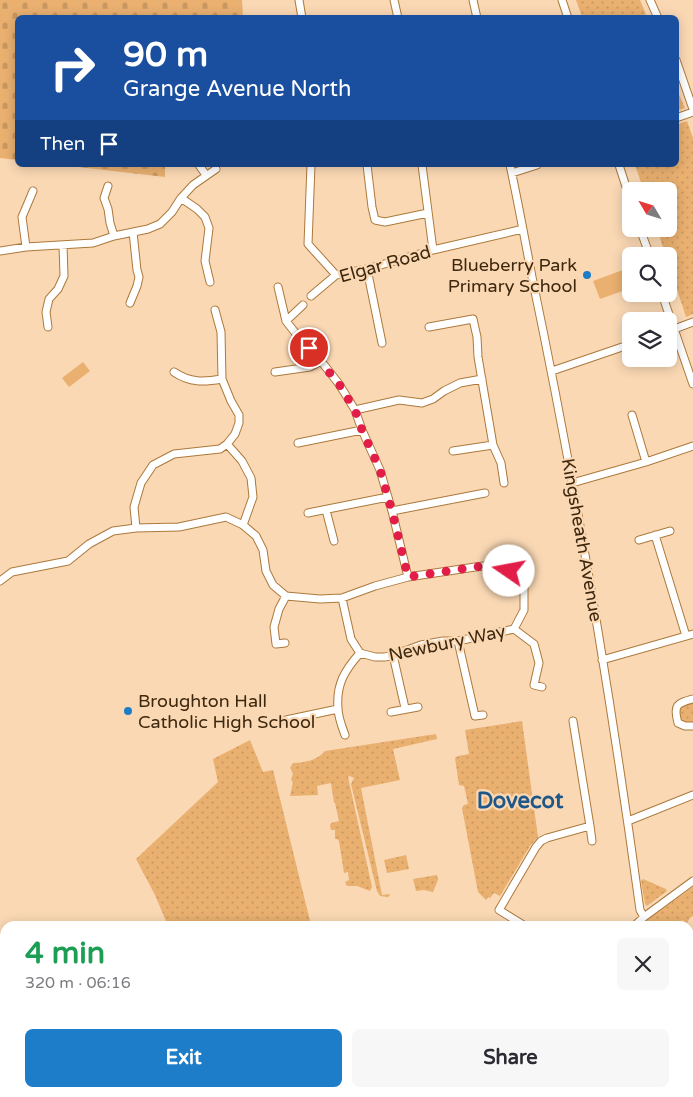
<!DOCTYPE html>
<html lang="en">
<head>
<meta charset="utf-8">
<style>
	body { margin:0; font-family:"Varela Round",sans-serif; background:#f7f7f7; color:#2b2b33; height:100vh; display:flex; flex-direction:column; font-size:19px; white-space:nowrap }
	* { box-sizing:border-box; margin:0 }
	p { font-size:16px; color:#7c7c81 }
	.icon { flex:none; width:28px; height:28px; fill:none; stroke:currentColor; stroke-width:2; stroke-linecap:round; stroke-linejoin:round }
	.map { position:relative; flex:1; overflow:hidden }
	.panel { position:absolute; left:0px; top:921px; width:694px; height:176px; display:flex; flex-direction:column; background:#fff; border-radius:15px 15px 0 0; box-shadow:0 2px 12px #0003 }
	.panel>* { flex:none }
	.guide { position:absolute; left:15px; top:15px; width:664px; height:152px; border-radius:8px; box-shadow:0 2px 12px #0003; background:#1a4fa0; color:#fff; overflow:hidden }
	.needle { width:32px; rotate:308deg }
	.tools { position:absolute; left:622px; top:182px; display:grid; gap:10px }
	.tools a { display:grid; place-items:center; width:55px; height:55px; border-radius:8px; background:#fff; box-shadow:0 2px 12px #0003; font-size:25px }
	.pin { position:absolute; display:grid; place-items:center; width:42px; height:42px; color:#fff; margin:-21px; border:2px solid #fff; border-radius:50%; box-shadow:0 1px 5px #0007 }
	.me { position:absolute; width:55px; margin:-28px; rotate:282deg; stroke-linejoin:round; filter:drop-shadow(0 0 4px #0008) }
	.turn { display:flex; align-items:center; gap:18px; height:105px; padding:0 25px; font-size:22px }
	.turn .icon { width:65px; height:65px; stroke-width:2.5 }
	.turn b { display:block; font-size:35px; line-height:42px }
	.then { display:flex; align-items:center; height:48px; padding:0 25px; background:#0003; gap:10px; font-size:19px }
	.round { display:grid; place-items:center; flex:none; width:52px; height:52px; border-radius:8px; background:#f7f7f7 }
	.headline { display:flex; align-items:center; justify-content:space-between; height:85px; padding:0 25px }
	h1 { font-size:30px; font-weight:700; line-height:38px; color:#1e9e55 }
	.button { display:flex; gap:10px; margin-top:auto; padding:10px 25px }
	.button a { flex:1; height:58px; border-radius:8px; background:#1e7dc9; color:#fff; font-size:20px; font-weight:700; line-height:58px; text-align:center }
	.button a+a { background:#f7f7f7; color:#2b2b33 }
	.map>svg:first-child { display:block }
	.grass { fill:url(#grass-dots) }
	.cemetery { fill:url(#cemetery-stones) }
	.pitch { fill:#e9b070 }
	.lines { fill:none; stroke-linecap:round; stroke-linejoin:round }
	.street-casing { stroke:#ac793b; stroke-width:9 }
	.highway-casing { stroke:#ac793b; stroke-width:15 }
	.street { stroke:#fff; stroke-width:7 }
	.highway { stroke:#fff; stroke-width:12 }
	.route { stroke:#e11d48; stroke-width:9; stroke-dasharray:0 16.2 }
	.poi-dot { fill:#1e7dc9; stroke:#fad8b4; stroke-width:2 }
	.labels { text-anchor:middle; stroke-width:4.5; stroke-linejoin:round; paint-order:stroke }
	.street-label { font-size:18px; fill:#3d270d; stroke:#fad8b4 }
	.poi-label { font-size:18px; fill:#3d270d; stroke:#fad8b4; text-anchor:end }
	.district-label { font-size:22px; font-weight:bold; fill:#1e5788; stroke:#fad8b4 }
</style>
</head>
<body>
<div class="map">
<svg width="693" height="1097" viewBox="0 0 693 1097">
	<defs>
		<pattern id="grass-dots" width="8" height="8" patternUnits="userSpaceOnUse" patternTransform="scale(1.25)"><rect width="8" height="8" fill="#e9b070"/><path d="M2 2h.1M6 6h.1" fill="none" stroke="#c99760" stroke-width="1.8" stroke-linecap="round"/></pattern>
		<pattern id="cemetery-stones" width="16" height="16" patternUnits="userSpaceOnUse" patternTransform="scale(1.25)"><rect width="16" height="16" fill="#e9b070"/><path d="M2 7V4a2 2 0 0 1 4 0v3zM10 15v-3a2 2 0 0 1 4 0v3z" fill="#c99760"/></pattern>
	</defs>
	<rect width="100%" height="100%" fill="#fad8b4"/>
	<path class="grass" d="M576,0H640L647,17H582Z
		M676,88L685,108L676,111Z
		M687,121L693,138V314L686,317L669,265V256H666L657,229H669V191H644L635,165H676V125Z
		M297,342L309,356L308,361L304,363H299Z
		M693,702V723H684L680,720L679,711L680,707Z
		M522,721L538,837L530,846L500,896L494,893L490,898L488,897L486,900L478,892L462,808L464,805L468,804L464,786L459,785L455,758L458,756L469,754L465,730Z
		M436,734L437,739L393,749L400,780L361,788L382,895L389,894L390,896L387,897L380,896L377,891L351,784L354,778L350,776L348,777L372,887L370,891L357,886H347L345,882L349,880L348,872L344,873L339,841L337,839H335V830H331L330,825L331,823L339,821L335,803H334L331,783L317,786L318,795L290,796L293,782L291,780L293,773L290,768L293,763C304,763 318,760 325,751Z
		M250,740L263,772L273,770L311,925L298,926H168L155,895L136,859L218,782L213,759Z
		M406,855L409,869L387,873L384,860Z
		M437,875L438,880L433,892L424,890L416,891L413,879Z
		M643,879L666,889L667,891L647,906L645,904L641,881Z
		M693,887V916L690,918L687,923L682,920L678,926H639Z"/>
	<path class="cemetery" d="M0,0H242L243,17L18,18L17,160L0,158Z
		M61,165H165V177Z"/>
	<path class="pitch" d="M631,267V288L600,299L593,281Z
		M83,362L90,371L69,387L62,378Z"/>
	<g class="lines">
		<g class="street-casing">
			<path id="street" d="M299,0L302,18
				M394,0L398,18
				M473,0L477,18
				M562,0L568,18
				M650,0L658,18
				M676,60L693,109
				M676,118L693,112
				M199,165L206,175
				M311,165L308,244L336,275
				M367,165L372,207L375,220L385,222L428,213
				M422,165L433,250
				M510,165C518,202 525,240 532,277C576,487 611,698 640,910L644,917
				M619,165L631,202
				M512,173L537,165
				M108,186L104,198L108,209L110,223L114,236
				M181,198L197,209L205,217L209,228L205,261L210,282
				M640,229L650,256
				M26,247L22,217L33,191
				M0,251L26,247L93,243L114,236L148,229L160,224L172,212L181,198L193,185L216,169
				M367,269L382,343
				M278,287L286,321L297,335L321,361L339,384L355,410L362,430L380,470L392,511L408,577
				M662,294L693,384
				M311,296L336,275L367,269L433,250L523,229
				M130,303L137,286L139,277L137,270L133,232
				M215,310L221,332L222,379L231,401L239,415V423L235,434L227,444L242,461L251,478L253,497L243,525
				M286,321L303,305
				M48,327L46,312L49,299L58,289L64,276L63,245
				M429,327L473,319L477,337L478,357L493,445L501,463L504,483
				M669,331L693,322
				M552,371L631,344
				M174,372C190,383 204,382 222,379
				M275,372L310,367L321,361
				M355,410L399,400L422,403L433,399L444,391L460,383L482,379
				M632,415L646,462
				M298,443L362,430
				M453,451L493,445
				M572,483L646,462L693,446
				M326,510L334,541
				M392,511L485,493
				M308,513L388,497
				M136,528L134,507L141,483L153,465L174,454L220,449L227,444
				M655,535L686,636
				M639,540L670,531
				M0,581L12,572L68,561L89,544L113,531L136,528L179,527L226,517L243,525L256,536L263,550L266,571L273,585L286,596L320,599L342,598L375,586L408,577L475,567L501,564L518,577L524,588V610L514,629L458,641H443L421,645L393,655L385,657H375L360,653L351,639L342,598
				M514,629L534,644L539,663L534,685L542,687
				M458,641L475,716L483,715
				M285,643L276,644L274,627L279,609L286,596
				M393,655L405,708
				M602,660L693,634
				M693,699C677,703 673,705 678,723L685,726H693
				M391,712L418,707
				M286,720L338,709
				M345,735C342,727 338,717 338,708C336,684 345,670 360,653
				M628,821L693,795
				M590,826L592,841
				M525,926L499,910L536,847L541,841L547,838L590,826L573,721
				M634,926L644,917L693,881
				M567,1092V1097
				M433,1097L434,1092"/>
		</g>
		<g class="highway-casing">
			<path id="highway" d="M689,1074L693,1066
				M677,1097L679,1092"/>
		</g>
		<use href="#street" class="street"/>
		<use href="#highway" class="highway"/>
	</g>
	<g class="lines">
		<path class="route" d="M309,348L339,384L355,410L362,430L380,470L392,511L408,577L475,567L501,564L509,571"/>
	</g>
	<g class="poi-dot">
		<circle cx="587" cy="275" r="5"/>
		<circle cx="128" cy="711" r="5"/>
	</g>
	<g class="labels">
		<g class="street-label">
			<text transform="translate(385 264) rotate(-16)" y="6">Elgar Road</text>
			<text transform="translate(582 540) rotate(80)" y="6">Kingsheath Avenue</text>
			<text transform="translate(447 643) rotate(-12)" y="6">Newbury Way</text>
		</g>
		<g class="poi-label">
			<text x="577" y="271">Blueberry Park<tspan x="577" dy="21">Primary School</tspan></text>
			<text x="138" y="707" text-anchor="start">Broughton Hall<tspan x="138" dy="21">Catholic High School</tspan></text>
		</g>
		<g class="district-label">
			<text x="520" y="808">Dovecot</text>
		</g>
	</g>
</svg>
<div class="tools">
<a><svg class="needle" viewBox="-14 -14 28 28"><path d="M0-13l5 13h-10z" fill="#e53935"/><path d="M0 13l5-13h-10z" fill="#7c7c81"/></svg></a>
<a><svg class="icon" aria-label="search" viewBox="0 0 24 24"><circle cx="10" cy="10" r="6"/><path d="M15 15l6 6"/></svg></a>
<a><svg class="icon" aria-label="layers" viewBox="0 0 24 24"><path d="M12 4l9 5-9 5-9-5zM3 14l9 5 9-5"/></svg></a>
</div>
<div class="pin" style="left:309px;top:348px;background:#d93025"><svg class="icon" aria-label="arrive" viewBox="0 0 24 24"><path d="M6 21V4h12l-3 4 3 4H6"/></svg></div>
<svg class="me" style="left:509px;top:571px" viewBox="-20 -20 40 40"><circle r="19" fill="#fff"/><path d="M0-13L10 11 0 6-10 11z" fill="#e11d48"/></svg>
<div class="guide">
<div class="turn"><svg class="icon" aria-label="right" viewBox="0 0 24 24"><path d="M7 20v-9h11M14 6l5 5-5 5"/></svg><div><b>90 m</b>Grange Avenue North</div></div>
<div class="then">Then<svg class="icon" aria-label="arrive" viewBox="0 0 24 24"><path d="M6 21V4h12l-3 4 3 4H6"/></svg></div>
</div>
<section class="panel">
<div class="headline"><div><h1>4 min</h1><p>320 m · 06:16</p></div><a class="round"><svg class="icon" aria-label="close" viewBox="0 0 24 24"><path d="M6 6l12 12M18 6L6 18"/></svg></a></div>
<div class="button"><a>Exit</a><a>Share</a></div>
</section>
</div>
</body>
</html>
